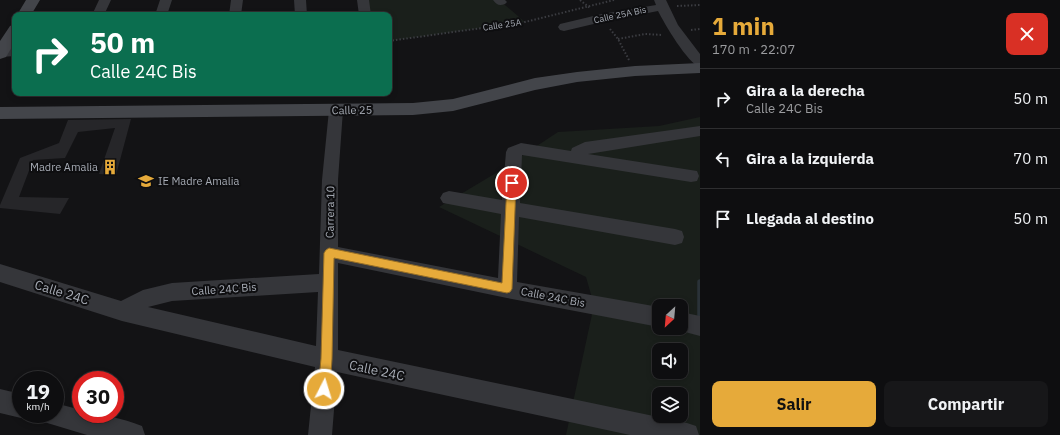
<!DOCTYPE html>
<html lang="es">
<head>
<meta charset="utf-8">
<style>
	body { margin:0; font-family:"IBM Plex Sans",sans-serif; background:#171719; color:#f1f3f6; height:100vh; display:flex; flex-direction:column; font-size:15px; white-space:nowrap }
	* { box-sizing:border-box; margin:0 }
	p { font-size:13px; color:#9b9c9f }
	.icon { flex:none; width:22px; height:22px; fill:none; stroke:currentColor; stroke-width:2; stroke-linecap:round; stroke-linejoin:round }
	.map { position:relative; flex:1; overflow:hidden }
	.side { display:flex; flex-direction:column; background:#0e0e10; width:360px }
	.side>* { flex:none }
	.banner { position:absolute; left:12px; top:12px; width:380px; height:84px; border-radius:8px; box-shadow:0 2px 6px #0003,0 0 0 1px #2e2e30; background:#0b6e4f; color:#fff; overflow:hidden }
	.needle { width:26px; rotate:206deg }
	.tools { position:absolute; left:652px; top:299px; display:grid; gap:8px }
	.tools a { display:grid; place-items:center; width:36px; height:36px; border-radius:8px; background:#0e0e10; box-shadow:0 2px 6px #0003,0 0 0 1px #2e2e30; font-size:20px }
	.speed { position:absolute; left:12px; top:371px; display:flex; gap:8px; font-size:20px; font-weight:700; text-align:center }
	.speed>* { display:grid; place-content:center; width:52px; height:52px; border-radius:50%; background:#0e0e10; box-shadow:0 2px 6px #0003,0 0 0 1px #2e2e30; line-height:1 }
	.speed small { font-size:10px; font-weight:400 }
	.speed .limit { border:6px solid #d22; background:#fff; color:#111 }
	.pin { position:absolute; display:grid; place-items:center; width:34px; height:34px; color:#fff; margin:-17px; border:2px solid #fff; border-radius:50%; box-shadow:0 1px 4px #0007 }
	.me { position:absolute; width:44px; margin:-22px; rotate:5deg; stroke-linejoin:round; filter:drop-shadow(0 0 3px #0008) }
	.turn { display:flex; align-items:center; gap:14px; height:84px; padding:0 12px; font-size:18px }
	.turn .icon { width:52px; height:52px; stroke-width:2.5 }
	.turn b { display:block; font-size:28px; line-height:34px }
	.round { display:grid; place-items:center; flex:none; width:42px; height:42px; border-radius:8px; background:#171719 }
	.summary { display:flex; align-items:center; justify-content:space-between; height:68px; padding:0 12px }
	h1 { font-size:24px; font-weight:800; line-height:30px; color:#e6aa3a }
	.primary-button { display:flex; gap:8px; margin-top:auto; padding:8px 12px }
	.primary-button a { flex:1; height:46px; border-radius:8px; background:#e6aa3a; color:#111; font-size:16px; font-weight:800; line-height:46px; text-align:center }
	.primary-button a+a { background:#171719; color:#f1f3f6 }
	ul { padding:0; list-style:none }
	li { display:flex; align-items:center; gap:12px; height:60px; padding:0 12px; border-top:1px solid #2e2e30 }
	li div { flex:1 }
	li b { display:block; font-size:15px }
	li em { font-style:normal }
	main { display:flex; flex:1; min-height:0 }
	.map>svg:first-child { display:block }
	.green { fill:#1a1f1b; fill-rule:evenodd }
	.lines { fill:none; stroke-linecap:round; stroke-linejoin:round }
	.stream { stroke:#2a3238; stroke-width:5.5 }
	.building { fill:#262629 }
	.path { stroke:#3b3c41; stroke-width:2; stroke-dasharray:1.5 2; stroke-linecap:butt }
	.street { fill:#35363a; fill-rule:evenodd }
	.secondary { fill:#43454a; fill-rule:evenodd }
	.route { fill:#e6aa3a; stroke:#966e26 }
	.labels { text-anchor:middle; stroke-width:4; stroke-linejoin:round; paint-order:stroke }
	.far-street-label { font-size:9px; fill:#a6abb4; stroke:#0e0e10 }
	.street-label { font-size:11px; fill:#a6abb4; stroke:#0e0e10 }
	.poi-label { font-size:11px; fill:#a6abb4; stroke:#0e0e10; text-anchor:end }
	.near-street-label { font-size:13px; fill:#a6abb4; stroke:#0e0e10 }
</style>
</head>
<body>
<main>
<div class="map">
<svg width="700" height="435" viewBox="0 0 700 435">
	<rect width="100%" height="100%" fill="#131315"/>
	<path class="green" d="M363,0H499L525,22L389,41V15H365Z
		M700,117V435H566L594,305L586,277L439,207L496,173L558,132L659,126ZM659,306H681V328H659ZM659,350H681V372H659ZM659,394H681V416H659Z"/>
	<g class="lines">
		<path class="stream" d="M700,282V320"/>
	</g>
	<path class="building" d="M131,119L116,175L99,174L115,128L78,132L65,158L33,160L19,197L69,198L60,214L0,208V205L20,158L59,143L68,120Z"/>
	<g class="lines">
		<path class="path" d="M580,0L590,8
			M677,6L700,5
			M610,29L618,39L629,60
			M691,30L700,29
			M618,39L645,34L663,35
			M389,41L525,22L614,0"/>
		<path class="street" d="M99,0H111L104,15H92Z
			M160,0H172L167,15H155Z
			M231,0H243L241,15H229Z
			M294,0H306L307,15H295Z
			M357,0H369L371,15H359Z
			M493,0H505L507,2L505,4C499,6 497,5 493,0Z
			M654,0H666L678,25L700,54V67C688,64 664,23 658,11L602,22L564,31L560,30L558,27L560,24L602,14L656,5Z
			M15,48V56L0,57V49Z
			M336,105L341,106L343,110L338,180V247L498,278L501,214L443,203L440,198L443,193L449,191L502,200L506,152L508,148L521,143L571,151L572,148L585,142L700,126V136L588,154L697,171L699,176L697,181L691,182L522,155L520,203L675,229L682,231L684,237L682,243L675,245L519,217L517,282L659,307V327L507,298L338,263V350L687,423L696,426L699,435H630L337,372L332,435H308L315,367L122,321L0,282V264L121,301L143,290L172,283L319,274L322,180L329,110L331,106ZM318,292L316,346L148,307L172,301Z
			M681,312L700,316V336L674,329L673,328H681Z
			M0,389L21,394V414H29L21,418L0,413Z
			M55,403L81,410V414C102,414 122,418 142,426L145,435H87L44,422L40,414H55Z"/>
		<path class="secondary" d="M26,0H40L31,15H17Z
			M15,24V42L6,57L0,59V41L10,26Z
			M700,63V73L635,76L577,82L535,90L453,111L413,115L0,119V107L413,103L453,99L535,78L577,72L635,66Z"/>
	</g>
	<path class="route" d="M512,179L516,183L512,289L510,292L507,293L334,258L332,359L330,389L328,394L324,395L320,394L318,389L321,359L324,253L326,250L329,248L502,283L507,183Z"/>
	<defs>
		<g id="building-bare" transform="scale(1.2)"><path d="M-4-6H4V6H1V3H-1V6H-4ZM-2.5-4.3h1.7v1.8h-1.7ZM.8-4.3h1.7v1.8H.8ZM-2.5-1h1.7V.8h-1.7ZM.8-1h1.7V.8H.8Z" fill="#e6aa3a" stroke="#0e0e10" stroke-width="2.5" paint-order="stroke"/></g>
		<g id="school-bare" transform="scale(1.2)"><path d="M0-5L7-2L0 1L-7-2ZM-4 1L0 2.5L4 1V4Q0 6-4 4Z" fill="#e6aa3a" stroke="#0e0e10" stroke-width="2.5" paint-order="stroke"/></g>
	</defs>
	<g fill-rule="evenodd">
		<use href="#building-bare" x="110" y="167"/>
		<use href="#school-bare" x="146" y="181"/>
	</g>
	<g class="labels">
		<g class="far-street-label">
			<text transform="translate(620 15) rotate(-12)" y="3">Calle 25A Bis</text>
			<text transform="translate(502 25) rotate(-8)" y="3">Calle 25A</text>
		</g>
		<g class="street-label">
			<text transform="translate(352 110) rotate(-1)" y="4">Calle 25</text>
			<text transform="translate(330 212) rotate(-89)" y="4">Carrera 10</text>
			<text transform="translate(224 289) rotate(-4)" y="4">Calle 24C Bis</text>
			<text transform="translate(553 297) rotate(11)" y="4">Calle 24C Bis</text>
		</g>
		<g class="poi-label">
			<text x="98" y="171">Madre Amalia</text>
			<text x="158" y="185" text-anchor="start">IE Madre Amalia</text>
		</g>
		<g class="near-street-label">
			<text transform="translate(62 292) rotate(17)" y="5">Calle 24C</text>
			<text transform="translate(377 370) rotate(12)" y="5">Calle 24C</text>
		</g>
	</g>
</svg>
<div class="tools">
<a><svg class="needle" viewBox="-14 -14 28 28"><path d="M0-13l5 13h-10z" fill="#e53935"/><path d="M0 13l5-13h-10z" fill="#9b9c9f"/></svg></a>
<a><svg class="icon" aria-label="sound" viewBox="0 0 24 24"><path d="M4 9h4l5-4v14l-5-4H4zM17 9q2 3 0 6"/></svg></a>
<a><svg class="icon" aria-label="layers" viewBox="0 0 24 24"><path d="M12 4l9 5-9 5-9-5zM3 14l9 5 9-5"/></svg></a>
</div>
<div class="speed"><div>19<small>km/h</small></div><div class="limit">30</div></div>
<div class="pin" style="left:512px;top:183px;background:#d93025"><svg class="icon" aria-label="arrive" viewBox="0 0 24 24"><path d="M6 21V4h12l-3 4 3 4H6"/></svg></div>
<svg class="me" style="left:324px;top:389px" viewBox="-20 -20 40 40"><circle r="17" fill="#e6aa3a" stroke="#fff" stroke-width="3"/><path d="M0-11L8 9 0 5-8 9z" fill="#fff"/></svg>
<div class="banner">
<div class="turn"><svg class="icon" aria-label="right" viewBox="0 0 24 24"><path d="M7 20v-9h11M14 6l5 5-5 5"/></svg><div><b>50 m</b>Calle 24C Bis</div></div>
</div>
</div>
<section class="side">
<div class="summary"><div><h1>1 min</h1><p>170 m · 22:07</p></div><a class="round" style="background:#d93025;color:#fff"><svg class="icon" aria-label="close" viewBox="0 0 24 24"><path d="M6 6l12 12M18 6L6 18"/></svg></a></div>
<ul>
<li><svg class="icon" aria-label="right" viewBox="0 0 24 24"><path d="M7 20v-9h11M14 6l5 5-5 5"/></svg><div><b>Gira a la derecha</b><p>Calle 24C Bis</p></div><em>50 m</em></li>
<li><svg class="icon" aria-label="left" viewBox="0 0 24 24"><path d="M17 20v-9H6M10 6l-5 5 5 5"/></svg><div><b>Gira a la izquierda</b></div><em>70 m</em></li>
<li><svg class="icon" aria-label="arrive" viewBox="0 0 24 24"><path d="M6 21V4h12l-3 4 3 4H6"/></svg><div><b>Llegada al destino</b></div><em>50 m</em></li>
</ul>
<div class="primary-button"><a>Salir</a><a>Compartir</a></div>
</section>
</main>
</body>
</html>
